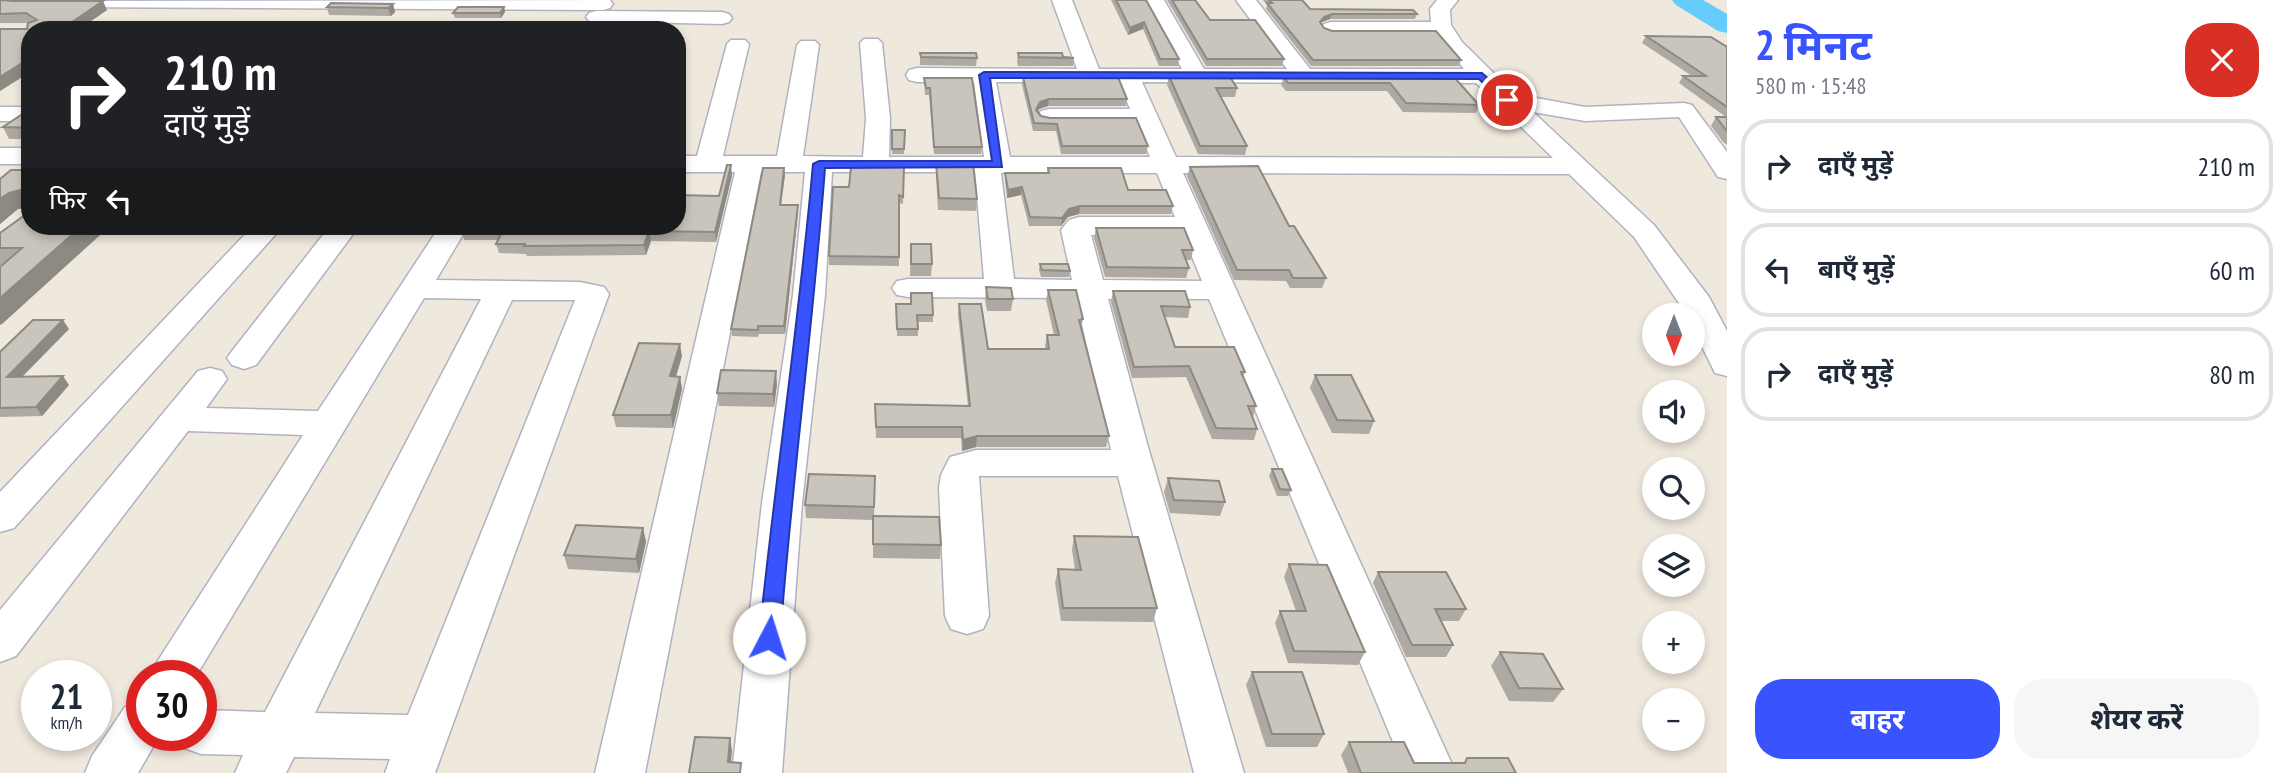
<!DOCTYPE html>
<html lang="hi">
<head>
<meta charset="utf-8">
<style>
	body { margin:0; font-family:"PT Sans Narrow","Noto Sans Devanagari",sans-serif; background:#f6f6f7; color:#1f2937; height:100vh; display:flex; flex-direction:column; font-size:26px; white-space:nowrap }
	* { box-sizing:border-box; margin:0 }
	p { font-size:23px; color:#747a83 }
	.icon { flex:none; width:38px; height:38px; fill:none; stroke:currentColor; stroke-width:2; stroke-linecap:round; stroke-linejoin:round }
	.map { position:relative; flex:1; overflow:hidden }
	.sheet { display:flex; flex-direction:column; background:#fff; width:560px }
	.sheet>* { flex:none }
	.guide { position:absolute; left:21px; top:21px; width:665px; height:214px; border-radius:28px; box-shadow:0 4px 10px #0003; background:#202124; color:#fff; overflow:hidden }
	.needle { width:46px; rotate:180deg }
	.fabs { position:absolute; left:1642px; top:303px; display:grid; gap:14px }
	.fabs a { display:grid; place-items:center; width:63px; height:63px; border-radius:50%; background:#fff; box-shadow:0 4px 10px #0003; font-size:35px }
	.speed { position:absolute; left:21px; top:660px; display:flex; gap:14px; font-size:35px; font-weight:700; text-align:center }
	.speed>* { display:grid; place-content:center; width:91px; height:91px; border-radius:50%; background:#fff; box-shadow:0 4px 10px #0003; line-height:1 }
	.speed small { font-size:18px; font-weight:400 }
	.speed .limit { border:10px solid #d22; background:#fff; color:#111 }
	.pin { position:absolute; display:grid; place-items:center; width:60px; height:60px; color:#fff; margin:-30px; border:4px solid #fff; border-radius:50%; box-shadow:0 2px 7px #0007 }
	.me { position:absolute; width:77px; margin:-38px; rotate:5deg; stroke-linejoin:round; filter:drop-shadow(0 0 5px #0008) }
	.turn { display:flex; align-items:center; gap:24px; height:147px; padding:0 28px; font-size:32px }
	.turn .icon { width:91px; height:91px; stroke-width:2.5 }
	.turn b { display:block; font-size:49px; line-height:60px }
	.then { display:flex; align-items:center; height:66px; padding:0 28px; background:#0003; gap:14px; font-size:26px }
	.round { display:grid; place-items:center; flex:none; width:74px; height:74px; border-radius:28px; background:#f6f6f7 }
	.overview { display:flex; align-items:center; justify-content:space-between; height:119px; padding:0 28px }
	h1 { font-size:42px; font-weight:700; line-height:52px; color:#3954ff }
	.action { display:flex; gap:14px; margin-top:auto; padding:14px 28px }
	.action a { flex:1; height:80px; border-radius:28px; background:#3954ff; color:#fff; font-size:28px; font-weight:700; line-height:80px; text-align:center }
	.action a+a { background:#f6f6f7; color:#1f2937 }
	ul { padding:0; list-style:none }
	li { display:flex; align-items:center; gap:21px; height:94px; margin:0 14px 10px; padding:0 14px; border:4px solid #e0e1e3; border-radius:28px }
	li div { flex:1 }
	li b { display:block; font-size:26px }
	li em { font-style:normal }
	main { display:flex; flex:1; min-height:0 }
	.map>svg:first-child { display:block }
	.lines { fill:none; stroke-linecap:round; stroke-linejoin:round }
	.river { fill:#65ccfb; fill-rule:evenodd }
	.minor-casing { stroke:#b1b2c1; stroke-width:3 }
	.minor { fill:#fff; fill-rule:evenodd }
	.wall { fill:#aea9a2 }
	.shaded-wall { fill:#8d8a84 }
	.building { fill:#cac5bc; stroke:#8d8a84; stroke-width:2 }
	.route { fill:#3954ff; stroke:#2537a6; stroke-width:2 }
</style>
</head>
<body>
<main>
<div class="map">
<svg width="1727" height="773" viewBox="0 0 1727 773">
	<rect width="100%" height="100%" fill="#efe8dd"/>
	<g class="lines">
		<path class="river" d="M1672,0H1703L1727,14V33L1718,31L1676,5Z"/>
		<g class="minor-casing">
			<path id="minor" d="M8,0H32L29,4L0,18V4Z
				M610,0L613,4L610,8L603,10L57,7L47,1Z
				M1052,0H1072L1099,69H1182L1144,0H1164L1204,69H1287L1236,0H1256L1310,69H1464L1436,34H1331L1324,32L1321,28L1324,24L1331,22H1431L1430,9L1437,0H1458L1450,10L1451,25L1462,42L1515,94L1585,107L1684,103L1692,105L1727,152V179L1718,177L1679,117L1585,121L1533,112L1654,225L1709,297L1727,331V376L1715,373L1692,326V315H1687L1634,237L1569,174L1183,173L1456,773H1406L1209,299H1108L1148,447L1244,773H1194L1118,476H979L989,616L983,629L967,634L951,629L945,616L939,488L941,475L950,457L976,450H1111L1076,298L908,297L897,295L892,288L897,281L908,279H984L975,172H832L825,295L802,503L782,773H732L762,503L793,295L805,172H761L645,773H595L735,172H677V156H697L727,44L731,40H745L749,44L723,156H777L797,45L801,41H815L819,45L803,156L863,157L866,118L860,43L864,39H878L882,43L890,118L889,157H984L974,82H917L909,80L906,75L909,70L917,68L1077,69ZM996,82H1119L1130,109H1049L1041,111L1037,116L1041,121L1049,123H1136L1150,157H1010ZM1142,82L1476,83L1553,158L1176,157ZM1001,173H1157L1175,217H1079L1069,220L1061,230L1072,280L1014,279ZM1091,235H1183L1202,281L1103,280Z
				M596,11L722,12L729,14L732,18L729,22L722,24L589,21L586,17L589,13Z
				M0,107H30V121H0Z
				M0,148H30V164H0Z
				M253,226H283L14,528L0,532V492Z
				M330,226H359L256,365L244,369L232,365L227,358L232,351Z
				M440,226H468L436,280L580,282L604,287L609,294L435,773H385L390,759L294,757L286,773H235L243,755L201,754L184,748L178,735H201V710L265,712L481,299L424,298L196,676H148L303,435L188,431L16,656L0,662V610L198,371L210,368L222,371L227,379L206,408L318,411ZM512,300H575L408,715L315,713Z
				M142,700V735H160L138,773H85L92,756L125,707Z"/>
		</g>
		<use href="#minor" class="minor"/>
	</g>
	<path class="wall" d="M0,0L107,10L78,30H30V72L0,91V29H27L29,23H0Z
		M1111,0H1146L1179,59L1178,66H1159L1143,29L1128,35Z
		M1167,0H1195L1210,20L1284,59L1282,66H1206Z
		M1263,0H1302L1310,9L1417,14L1415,19H1330L1322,22L1321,24L1324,28L1332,31L1461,60L1459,66H1311L1266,9L1267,5Z
		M393,4L395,12L391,16L329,15L327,7Z
		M504,7L505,12L501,18H455L453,13Z
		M1646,36L1727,47V145L1723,142L1711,126L1716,117H1726L1679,83L1683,76H1692L1642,43Z
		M920,53L977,58L976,66L920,65Z
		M1018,53L1074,58L1073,66H1018L1017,62Z
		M1169,76L1237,88L1235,97H1220L1247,146L1245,155L1198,154L1167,85Z
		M1023,77L1127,99L1126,106H1048L1039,109L1038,112L1041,116L1148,146L1146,154H1061L1056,131H1033L1022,85Z
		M1284,77H1454L1479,105L1476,113L1403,112L1387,91H1286L1281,85Z
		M924,78L982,147L981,154H934L929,95H925Z
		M30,109V139H9L3,127Z
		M892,130H905L904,154H892Z
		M936,163L977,199L976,211L938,210L936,175Z
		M904,167L903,204L899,203V266L829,265V256L849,187Z
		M1190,167L1289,226L1326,278L1322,288H1290L1286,281L1234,280L1187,176Z
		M1048,168L1128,190L1173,206L1171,214H1079L1068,217L1061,226H1029L1021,195L1007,198L1005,181V173H1047Z
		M30,170V226H110L0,325V267L3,265H0V233L27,213L23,208L18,209L0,224V179Z
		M732,175L716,242L651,241L646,255L527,256L526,254L499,253L496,244L498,240H464L462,230L719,196Z
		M785,175L781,205L798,212L785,334H759L758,337L732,336L731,329Z
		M1096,228L1193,250L1191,260H1186L1189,268L1186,278L1105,277L1094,238Z
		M911,244L932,264L931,276H910Z
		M1040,264L1070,271L1069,277H1041L1039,270Z
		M986,287L1013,299L1011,311H987L985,300Z
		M1048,290L1083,319L1081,328L1109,436L1106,447H976L962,451L961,438H876L875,404L968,406L958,315L959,304L988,349H1046L1045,346L1047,335H1054L1046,300Z
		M1113,291L1190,307L1188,318L1165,317L1175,347L1245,372L1243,377L1256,406L1253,417L1257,429L1254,440L1212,439L1186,377L1132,378L1111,302Z
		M896,304L933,315V322H918V336H897Z
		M69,329L22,377L69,385L42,416L0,417V352Z
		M682,356L676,377H680L682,389L673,428L616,427L613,415Z
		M1315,375L1374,421L1369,434L1332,433L1310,388Z
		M777,384L774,407L719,406L717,393Z
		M1272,469L1291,490L1288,496H1277L1269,476Z
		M875,476L874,516L941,545L940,559L873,558V520L806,518L805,505Z
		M1168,478L1225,502L1220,516L1170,513L1164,492Z
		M643,528L646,542L639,573L568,569L564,555Z
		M1074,536L1157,608L1153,622L1061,621L1055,583L1058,569L1075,570L1072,550Z
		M1289,564L1365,652L1358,665L1288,663L1275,623L1280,611H1296L1284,577Z
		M1378,572L1466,609L1459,621H1440L1453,645L1446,657H1406L1373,583Z
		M1500,652L1563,689L1553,702L1509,701L1491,666Z
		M1252,672L1324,734L1317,747H1266L1246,685Z
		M1349,742L1414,763H1464L1467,758L1516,773H1348L1341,755Z"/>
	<path class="shaded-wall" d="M103,1L107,10L78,30H60Z
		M393,4L395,12L391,16L388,8Z
		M504,7L505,12L501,18L500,13Z
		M1332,14L1330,19L1322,22L1318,28L1320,22L1324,17Z
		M1144,22L1143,29L1128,35L1130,28Z
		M30,58V72L0,91V77Z
		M1049,99L1048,106L1039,109L1035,118L1036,110L1040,102Z
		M731,165L732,175L716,242L715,232Z
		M784,168L785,175L780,212V205Z
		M30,187V204L23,192Z
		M1022,187L1021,195L1007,198L1008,190Z
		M20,190L29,206L23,207V208L18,209L0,224V199L9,193Z
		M798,205V212L785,334L784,326Z
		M1080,206L1079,214L1068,217L1061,226L1062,218L1069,209Z
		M82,226H110L1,325L0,323V298Z
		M649,231L651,241L646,255L644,245Z
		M63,320L69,329L13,386L7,377Z
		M680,344L682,356L672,389L670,376Z
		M776,371L777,384L774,407L773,394Z
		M63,376L69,385L42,416L36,407Z
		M680,377L682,389L673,428L671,415Z
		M977,436L976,447L962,451L963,440Z
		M643,528L646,542L639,573L636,559Z
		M730,738L732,751L730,773L728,762Z"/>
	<path class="building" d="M0,0L14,1H103L60,30H30V50L27,52H30V58L0,77V29H27L28,23L37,20L26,13L0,14Z
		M1116,0H1146L1179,59H1160L1144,22L1130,28Z
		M1172,0H1195L1210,20H1255L1284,59H1207Z
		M1269,0H1302L1310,9L1413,10L1417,14H1332L1324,17L1320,22L1324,28L1332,31H1436L1461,60H1313L1267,3H1272Z
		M331,3L393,4L388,8L327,7Z
		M458,7H504L500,13H453Z
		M1646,36L1711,37L1727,47V107L1683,76H1706Z
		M920,53H976L977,58L921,57Z
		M1018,53H1062L1063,57L1074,58L1019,57Z
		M1169,76L1230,77L1237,88H1216L1247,146H1200Z
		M1023,77H1118L1127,99H1049L1040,102L1036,110L1041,116L1050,118H1136L1148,146H1062L1057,124L1034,123Z
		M1284,77H1454L1479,105L1406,103L1390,83H1288Z
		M924,78H972L982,147H934L930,88H926Z
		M30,109V128L3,127Z
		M1716,117H1727V131Z
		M892,130H905L904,149H892Z
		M936,163H973L977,199L939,198Z
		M727,165H731L715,232L649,231L644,245L524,246L525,244H496L503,230H462L464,226H677V195L719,196Z
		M1258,166L1289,226H1294L1326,278H1293L1289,270H1237L1190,167Z
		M851,167H904L903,197L899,195V257L829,256L833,187H849Z
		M763,168H784L780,205H798L784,326H758V330L731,329Z
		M1048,168H1121L1128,190H1166L1173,206H1080L1069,209L1062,218L1030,217L1022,187L1008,190L1005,173H1049Z
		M11,170H30V187L23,192L20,190L9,193L0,199V179Z
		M23,195H30V226H82L0,298V267L22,248H0V233L29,212V208L23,207Z
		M1096,228H1184L1193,250H1182L1189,268L1107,267Z
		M911,244H931L932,264H911Z
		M1040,264H1068L1070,271L1042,270Z
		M986,287L1011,288L1013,299H988Z
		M1048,290H1076L1083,319L1079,320L1109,436H977L963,440L962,427H876L875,404L970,406L959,304H981L988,349H1049L1047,335H1059Z
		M1113,291H1185L1190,307L1161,306L1175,347H1234L1245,372H1241L1256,406H1248L1257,429L1216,428L1189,366L1134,367Z
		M911,293H932L933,315H917L918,329H897L896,304H911Z
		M33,320H63L7,377L63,376L36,407L0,408V352Z
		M639,343L680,344L670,376L680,377L671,415H613Z
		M721,370L776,371L773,394L717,393Z
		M1315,375H1351L1374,421L1337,420Z
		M1272,469H1282L1291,490L1280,489Z
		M809,474L875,476L874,507L805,505Z
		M1168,478L1219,481L1225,502L1174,500Z
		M873,516L939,517L941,545L873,544Z
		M576,525L643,528L636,559L564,555Z
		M1074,536L1138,537L1157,608H1063L1058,569L1081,570Z
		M1289,564L1327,565L1365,652L1294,651L1280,611H1306Z
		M1378,572H1446L1466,609H1435L1453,645H1412Z
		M1500,652L1543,654L1563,689L1519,688Z
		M1252,672H1302L1324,734H1272Z
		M695,737L730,738L728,762L741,763L740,773H689Z
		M1349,742H1404L1414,763H1465L1467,758H1508L1516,773H1361Z"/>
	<path class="route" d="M984,72L1482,73L1512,100L1503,102L1479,79L990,78L1002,167L825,168C813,325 792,481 780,638L777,644L769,646L762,644L759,638C775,480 799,323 813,164L819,161H992L979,75Z"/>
</svg>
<div class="fabs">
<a><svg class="needle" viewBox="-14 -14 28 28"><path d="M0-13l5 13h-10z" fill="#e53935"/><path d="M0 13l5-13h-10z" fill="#747a83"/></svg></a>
<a><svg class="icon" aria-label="sound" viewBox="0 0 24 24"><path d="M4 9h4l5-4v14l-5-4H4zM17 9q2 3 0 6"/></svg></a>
<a><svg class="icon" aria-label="search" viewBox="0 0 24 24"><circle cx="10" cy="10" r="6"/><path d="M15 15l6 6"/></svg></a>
<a><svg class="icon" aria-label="layers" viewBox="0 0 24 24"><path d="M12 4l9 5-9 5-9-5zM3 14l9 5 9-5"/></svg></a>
<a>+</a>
<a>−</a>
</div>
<div class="speed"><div>21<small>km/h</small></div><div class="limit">30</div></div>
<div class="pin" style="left:1507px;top:100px;background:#d93025"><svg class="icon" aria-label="arrive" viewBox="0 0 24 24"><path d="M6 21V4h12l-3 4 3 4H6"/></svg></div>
<svg class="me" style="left:769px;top:638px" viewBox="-20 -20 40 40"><circle r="19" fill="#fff"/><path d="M0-13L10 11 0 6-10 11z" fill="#3954ff"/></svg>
<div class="guide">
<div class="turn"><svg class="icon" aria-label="right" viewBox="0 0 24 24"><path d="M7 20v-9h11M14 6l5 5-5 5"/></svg><div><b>210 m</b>दाएँ मुड़ें</div></div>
<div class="then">फिर<svg class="icon" aria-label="left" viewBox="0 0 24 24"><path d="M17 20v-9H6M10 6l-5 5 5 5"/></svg></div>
</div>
</div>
<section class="sheet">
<div class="overview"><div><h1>2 मिनट</h1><p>580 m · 15:48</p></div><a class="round" style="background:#d93025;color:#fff"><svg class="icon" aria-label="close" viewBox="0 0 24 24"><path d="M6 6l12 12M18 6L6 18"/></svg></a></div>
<ul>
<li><svg class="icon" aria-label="right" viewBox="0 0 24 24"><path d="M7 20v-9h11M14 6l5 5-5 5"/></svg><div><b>दाएँ मुड़ें</b></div><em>210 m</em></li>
<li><svg class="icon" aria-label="left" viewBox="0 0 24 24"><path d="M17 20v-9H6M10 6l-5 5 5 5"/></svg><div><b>बाएँ मुड़ें</b></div><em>60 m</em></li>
<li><svg class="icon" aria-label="right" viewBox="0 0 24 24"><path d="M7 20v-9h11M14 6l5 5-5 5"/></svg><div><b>दाएँ मुड़ें</b></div><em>80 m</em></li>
</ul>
<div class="action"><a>बाहर</a><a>शेयर करें</a></div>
</section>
</main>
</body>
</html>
